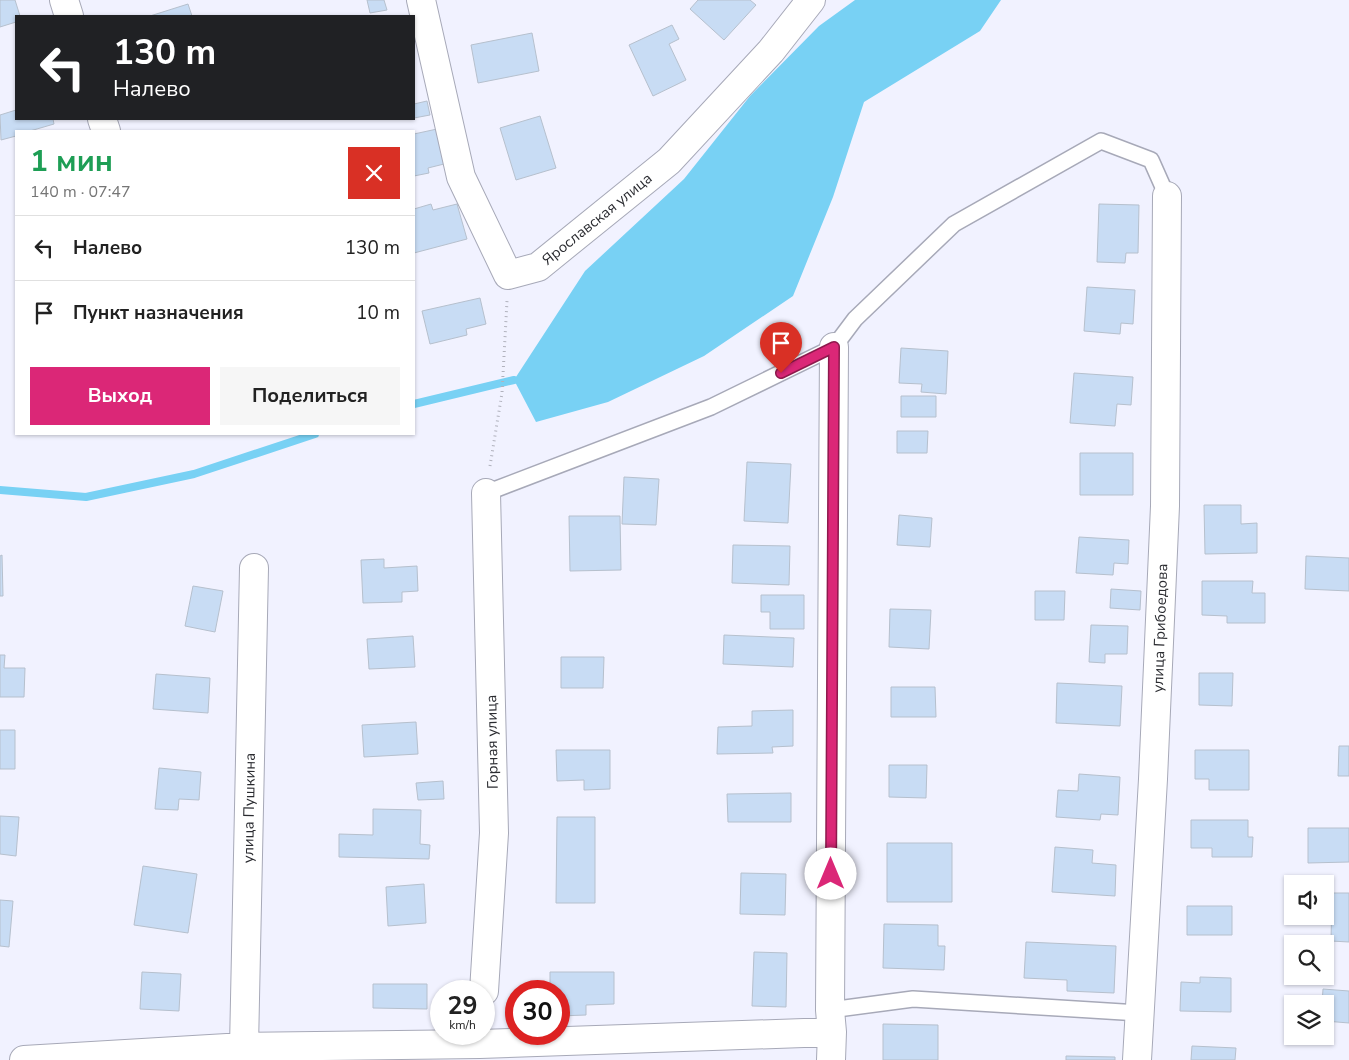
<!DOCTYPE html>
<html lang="ru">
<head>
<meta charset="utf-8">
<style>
	body { margin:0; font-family:"Nunito Sans",sans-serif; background:#f6f6f6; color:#222; height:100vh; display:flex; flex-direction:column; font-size:19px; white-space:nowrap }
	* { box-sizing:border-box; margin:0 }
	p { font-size:16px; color:#767676 }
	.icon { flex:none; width:28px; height:28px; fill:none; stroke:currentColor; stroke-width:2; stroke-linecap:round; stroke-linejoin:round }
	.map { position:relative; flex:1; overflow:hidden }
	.side { position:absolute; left:15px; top:130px; width:400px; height:305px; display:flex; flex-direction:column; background:#fff; border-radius:0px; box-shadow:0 1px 4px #0004 }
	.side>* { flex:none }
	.banner { position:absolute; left:15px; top:15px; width:400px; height:105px; border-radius:0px; box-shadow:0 1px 4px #0004; background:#202124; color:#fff; overflow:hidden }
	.fabs { position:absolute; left:1284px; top:875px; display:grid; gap:10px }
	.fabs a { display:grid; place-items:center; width:50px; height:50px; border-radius:0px; background:#fff; box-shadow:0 1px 4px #0004; font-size:25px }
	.speed { position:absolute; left:430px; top:980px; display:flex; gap:10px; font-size:25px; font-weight:700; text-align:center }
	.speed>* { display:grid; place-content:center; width:65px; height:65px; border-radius:50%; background:#fff; box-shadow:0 1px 4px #0004; line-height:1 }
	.speed small { font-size:12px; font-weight:400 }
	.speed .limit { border:8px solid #d22; background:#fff; color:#111 }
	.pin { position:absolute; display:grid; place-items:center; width:42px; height:42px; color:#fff; margin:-51px -21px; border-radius:50% 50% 50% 0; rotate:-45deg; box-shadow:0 0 5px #0007 }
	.pin .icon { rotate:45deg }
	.me { position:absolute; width:55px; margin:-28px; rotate:0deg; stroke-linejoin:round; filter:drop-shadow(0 0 4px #0008) }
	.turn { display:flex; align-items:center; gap:18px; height:105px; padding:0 15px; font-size:22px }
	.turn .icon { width:65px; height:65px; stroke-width:2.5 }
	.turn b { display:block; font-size:35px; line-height:42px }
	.round { display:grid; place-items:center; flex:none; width:52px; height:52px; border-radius:0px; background:#f6f6f6 }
	.headline { display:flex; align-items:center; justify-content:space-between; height:85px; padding:0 15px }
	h1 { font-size:30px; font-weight:700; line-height:38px; color:#1e9e55 }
	.button { display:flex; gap:10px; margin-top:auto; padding:10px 15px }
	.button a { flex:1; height:58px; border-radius:0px; background:#db2777; color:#fff; font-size:20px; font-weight:700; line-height:58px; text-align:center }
	.button a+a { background:#f6f6f6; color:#222 }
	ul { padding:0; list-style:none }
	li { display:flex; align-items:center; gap:15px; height:65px; padding:0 15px; border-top:1px solid #e0e0e0 }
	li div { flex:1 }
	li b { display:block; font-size:19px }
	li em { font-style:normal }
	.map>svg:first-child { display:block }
	.water { fill:#78d1f4 }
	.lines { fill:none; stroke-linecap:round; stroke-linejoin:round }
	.stream { stroke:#78d1f4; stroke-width:8 }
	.building { fill:#c8dcf4; stroke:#b6c0cd }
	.lane-casing { stroke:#a7a9b8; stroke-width:18 }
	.street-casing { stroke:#a7a9b8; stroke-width:30 }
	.path { stroke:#b1b2bd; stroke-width:3; stroke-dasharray:1 4; stroke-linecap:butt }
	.lane { stroke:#fff; stroke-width:15 }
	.street { stroke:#fff; stroke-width:28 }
	.route-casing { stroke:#8e194d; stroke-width:12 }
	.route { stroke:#db2777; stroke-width:9 }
	.labels { text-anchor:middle; stroke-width:4; stroke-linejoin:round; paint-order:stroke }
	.street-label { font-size:15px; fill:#2a2b30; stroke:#fff }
</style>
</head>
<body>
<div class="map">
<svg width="1349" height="1060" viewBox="0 0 1349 1060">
	<rect width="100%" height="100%" fill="#f1f2ff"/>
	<path class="water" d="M855,0H1001L980,31L864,102L833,197L793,296L704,356L608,402L536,422L514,380L585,271L684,179L750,96L819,26Z"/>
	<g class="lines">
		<path class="stream" d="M414,404L514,380
			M0,490L86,497L194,474L315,434"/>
	</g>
	<path class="building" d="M0,0H15L20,16H16V22L0,27Z
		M367,0H384L387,10L370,13Z
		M698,0H750L756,5L724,40L690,9Z
		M188,4L192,16H150Z
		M672,25L679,39L669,44L686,80L653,96L629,45Z
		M532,33L539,71L478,83L471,45Z
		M427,101L430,115L414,118V104Z
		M16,110V119H53L54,124L30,131H16V136L1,140L0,115Z
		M540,116L556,168L516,180L500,128Z
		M437,129L444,164L428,168L429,173L414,176V134Z
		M431,204L433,210L457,204L467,239L414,253V209Z
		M1099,204L1139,205L1138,253H1126L1125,263L1097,262Z
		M1087,287L1135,290L1133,324L1121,323L1120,334L1084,331Z
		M480,298L486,324L466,329L467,335L430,344L422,311Z
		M901,348L948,351L946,394L921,392L922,384L899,383Z
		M1074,373L1133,377L1131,405L1117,404L1115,426L1070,423Z
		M901,396H936V417H901Z
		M897,431H928L927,453H897Z
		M1080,453H1133V495H1080Z
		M747,462L791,464L788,523L744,521Z
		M624,477L659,479L656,525L622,524Z
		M1204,505H1241V524L1257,523V553L1205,554Z
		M899,515L932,518L930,547L897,545Z
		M569,516H620L621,570L570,571Z
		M1079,537L1129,540L1128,564L1114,563L1113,575L1076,573Z
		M733,545L790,546L789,585L732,583Z
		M2,555L3,596H0V556Z
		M1306,556L1349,558V591L1305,589Z
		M384,559V568L417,566L418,591L402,592V602L363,603L361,560Z
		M1202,581H1253L1252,593H1265V623H1227V616L1202,615Z
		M193,586L223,591L215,632L185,626Z
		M1111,589L1141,591L1140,610L1110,608Z
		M1035,591H1065L1064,620H1035Z
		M761,595H804V629H770V612H761Z
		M890,609L931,610L929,649L889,647Z
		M1091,625L1128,626L1127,654H1105V663L1089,662Z
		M724,635L794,638L793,667L723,664Z
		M413,636L415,667L369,669L367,639Z
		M0,655H5L4,668H25L24,697H0Z
		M561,657H604L603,688H561Z
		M1199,673H1233L1232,706L1199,705Z
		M156,674L210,678L208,713L153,709Z
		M1057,683L1122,686L1120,726L1056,723Z
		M891,687H935L936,717H891Z
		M793,710V746L772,747L773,753L717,754L718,727L752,726V711Z
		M416,722L418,754L364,757L362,725Z
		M0,730H15V769H0Z
		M1339,746H1349V776H1338Z
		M556,750H610V789L584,790V780L557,781Z
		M1195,750H1249V790H1209V779H1195Z
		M889,765H927L926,798L889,797Z
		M159,768L201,772L199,800L179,799L178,810L155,809Z
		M1079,774L1120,777L1118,815L1101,814L1100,820L1056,817L1058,790L1078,791Z
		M443,781L444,799L418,800L416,783Z
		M791,793V822H728L727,794Z
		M373,809L421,810L420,844L430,845L429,859L339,857V834L373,835Z
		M0,816L19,817L16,856L0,854Z
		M557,817H595V903H556Z
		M1191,820H1248V837H1253L1252,857H1212V848H1191Z
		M1308,828H1349V862L1308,863Z
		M887,843H952V902H887Z
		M1055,847L1093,850L1092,863L1116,865L1115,896L1052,892Z
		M143,866L197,874L188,933L134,925Z
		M741,873L786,874L785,915L740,914Z
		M424,884L426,923L388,926L386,887Z
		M1332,893H1349V942L1331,941Z
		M0,900L13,901L9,947L0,946Z
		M1187,906H1232V935H1187Z
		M884,924L938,925V946H945L944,970L883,968Z
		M1026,942L1116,946L1114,993L1067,991V980L1024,978Z
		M754,952L787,953L786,1007L752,1006Z
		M142,972L181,974L179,1011L140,1009Z
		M550,972H614V1004L586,1005V1015L559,1016V991H550Z
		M1200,977L1231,978V1012L1180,1011L1181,982L1200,983Z
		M373,984H427V1009L373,1008Z
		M1323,989L1349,991V1023L1325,1021V1004H1322Z
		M883,1024L938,1025V1060H883Z
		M1192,1046L1236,1048L1235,1060H1191Z
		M1066,1056L1115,1057V1060H1066Z"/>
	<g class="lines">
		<g class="lane-casing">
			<path id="lane" d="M486,493L711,407L834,347L855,319L954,224L1101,141L1151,160L1167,196
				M830,1010L913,999L1139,1013"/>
		</g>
		<g class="street-casing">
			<path id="street" d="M64,0L69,16
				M421,0L461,177L508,275L538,267L669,161L771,51L811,0
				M102,119L106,131
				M484,991L494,833L486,493
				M244,1047L254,568
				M24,1060L244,1047L480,1044L832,1032
				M831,1060L832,1032L830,1010L834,347
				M1137,1060L1153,779L1165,506L1167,196"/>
		</g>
		<path class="path" d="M490,466L502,393L507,301"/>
		<use href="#lane" class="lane"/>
		<use href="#street" class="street"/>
	</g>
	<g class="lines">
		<g class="route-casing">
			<path id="route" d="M781,373L834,347L831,874"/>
		</g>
		<use href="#route" class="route"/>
	</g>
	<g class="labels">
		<g class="street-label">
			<text transform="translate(597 219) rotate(-39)" y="5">Ярославская улица</text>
			<text transform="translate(1160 628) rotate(-88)" y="5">улица Грибоедова</text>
			<text transform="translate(492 742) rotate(-91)" y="5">Горная улица</text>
			<text transform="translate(249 808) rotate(-89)" y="5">улица Пушкина</text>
		</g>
	</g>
</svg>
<div class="fabs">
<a><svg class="icon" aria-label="sound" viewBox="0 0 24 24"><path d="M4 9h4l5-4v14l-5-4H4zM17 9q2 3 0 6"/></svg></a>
<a><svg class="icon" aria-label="search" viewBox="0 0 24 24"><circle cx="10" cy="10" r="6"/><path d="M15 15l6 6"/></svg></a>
<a><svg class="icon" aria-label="layers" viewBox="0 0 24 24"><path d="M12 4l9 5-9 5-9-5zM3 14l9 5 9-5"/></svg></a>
</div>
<div class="speed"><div>29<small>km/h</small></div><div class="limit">30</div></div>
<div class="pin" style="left:781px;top:373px;background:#d93025"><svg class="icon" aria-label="arrive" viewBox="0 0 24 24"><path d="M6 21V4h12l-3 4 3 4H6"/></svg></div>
<svg class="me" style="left:831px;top:874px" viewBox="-20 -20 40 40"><circle r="19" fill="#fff"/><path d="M0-13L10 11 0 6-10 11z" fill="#db2777"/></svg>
<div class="banner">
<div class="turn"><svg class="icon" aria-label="left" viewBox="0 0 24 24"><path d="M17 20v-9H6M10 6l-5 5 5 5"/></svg><div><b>130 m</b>Налево</div></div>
</div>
<section class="side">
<div class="headline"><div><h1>1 мин</h1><p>140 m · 07:47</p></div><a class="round" style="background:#d93025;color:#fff"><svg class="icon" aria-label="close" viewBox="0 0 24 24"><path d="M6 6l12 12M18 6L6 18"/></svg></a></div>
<ul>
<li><svg class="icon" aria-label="left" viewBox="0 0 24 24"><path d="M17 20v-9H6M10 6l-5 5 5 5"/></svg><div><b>Налево</b></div><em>130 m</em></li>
<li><svg class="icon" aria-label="arrive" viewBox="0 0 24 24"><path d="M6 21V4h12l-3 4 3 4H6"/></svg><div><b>Пункт назначения</b></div><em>10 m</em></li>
</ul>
<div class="button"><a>Выход</a><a>Поделиться</a></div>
</section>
</div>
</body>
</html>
